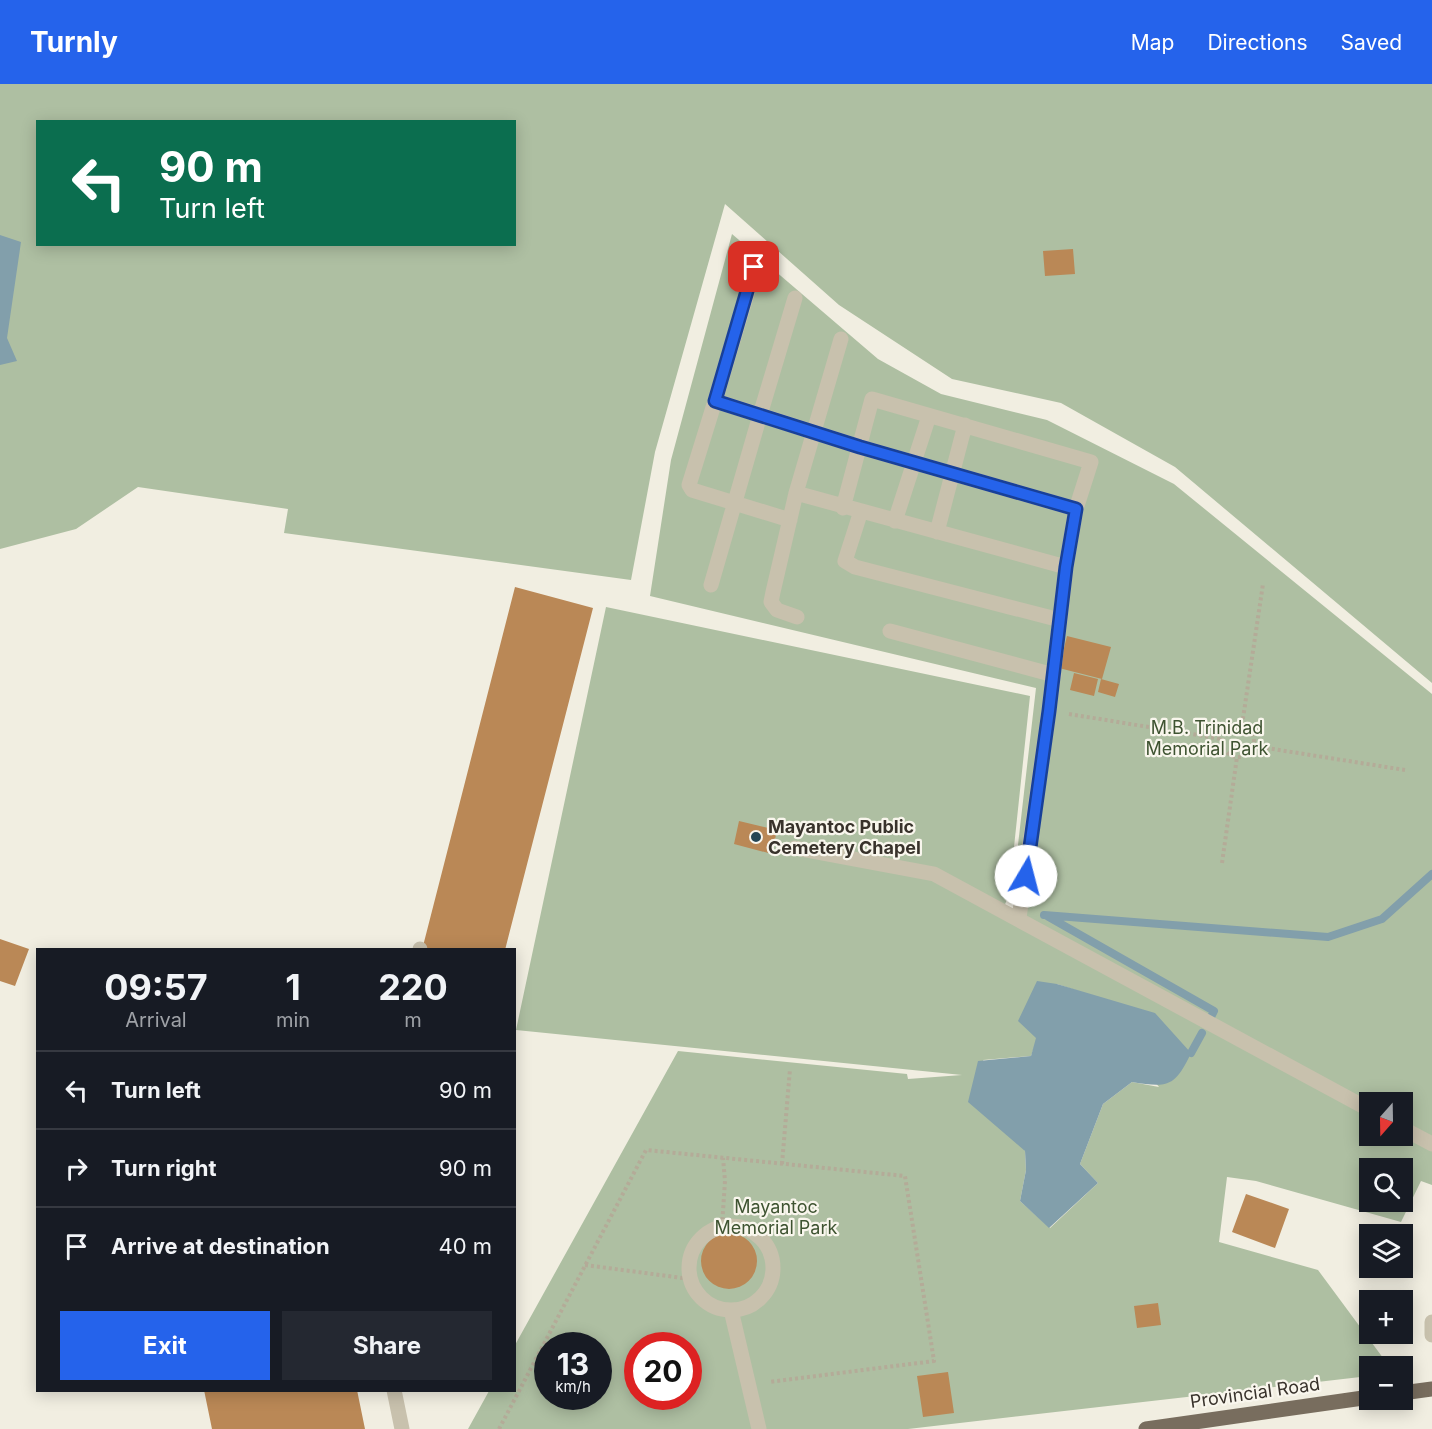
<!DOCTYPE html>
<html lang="en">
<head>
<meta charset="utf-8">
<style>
	body { margin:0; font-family:Inter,sans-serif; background:#242831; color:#f1f3f6; height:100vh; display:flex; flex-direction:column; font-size:22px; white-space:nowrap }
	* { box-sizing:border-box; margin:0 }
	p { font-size:20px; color:#9ea1a6 }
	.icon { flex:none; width:33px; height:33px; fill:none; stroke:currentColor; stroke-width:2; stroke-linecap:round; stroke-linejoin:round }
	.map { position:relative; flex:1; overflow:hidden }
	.sheet { position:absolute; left:36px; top:864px; width:480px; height:444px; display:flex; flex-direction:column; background:#171b24; border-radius:0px; box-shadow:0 3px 15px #0003 }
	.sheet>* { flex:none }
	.guide { position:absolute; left:36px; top:36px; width:480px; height:126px; border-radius:0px; box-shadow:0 3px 15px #0003; background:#0b6e4f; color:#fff; overflow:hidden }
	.needle { width:39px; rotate:200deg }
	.buttons { position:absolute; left:1359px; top:1008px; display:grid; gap:12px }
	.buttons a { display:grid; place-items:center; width:54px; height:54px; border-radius:0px; background:#171b24; box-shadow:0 3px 15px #0003; font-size:30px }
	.speed { position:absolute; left:534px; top:1248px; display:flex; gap:12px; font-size:30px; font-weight:700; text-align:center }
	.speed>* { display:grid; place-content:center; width:78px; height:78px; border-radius:50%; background:#171b24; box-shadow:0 3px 15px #0003; line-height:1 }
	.speed small { font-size:15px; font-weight:400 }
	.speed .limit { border:9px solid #d22; background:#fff; color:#111 }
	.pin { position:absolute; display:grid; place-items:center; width:51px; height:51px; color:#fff; margin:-26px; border-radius:12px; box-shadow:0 3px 9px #0006 }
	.me { position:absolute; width:66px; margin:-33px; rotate:8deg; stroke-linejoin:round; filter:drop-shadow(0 0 4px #0008) }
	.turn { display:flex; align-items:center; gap:21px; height:126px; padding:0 24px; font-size:27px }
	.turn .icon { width:78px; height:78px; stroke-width:2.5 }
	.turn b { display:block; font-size:42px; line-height:51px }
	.eta { display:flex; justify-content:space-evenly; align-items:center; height:102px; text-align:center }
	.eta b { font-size:36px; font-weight:700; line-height:42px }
	.cta { display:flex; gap:12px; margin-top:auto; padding:12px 24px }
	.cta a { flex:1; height:69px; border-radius:0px; background:#2563eb; color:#fff; font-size:24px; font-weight:700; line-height:69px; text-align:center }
	.cta a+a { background:#242831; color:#f1f3f6 }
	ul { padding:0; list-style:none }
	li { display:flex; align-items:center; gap:18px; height:78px; padding:0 24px; border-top:2px solid #363941 }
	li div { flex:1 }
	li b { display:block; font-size:22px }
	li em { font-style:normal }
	header { display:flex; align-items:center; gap:36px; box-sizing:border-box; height:84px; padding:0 30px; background:#2563eb; color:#fff }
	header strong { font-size:28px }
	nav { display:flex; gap:33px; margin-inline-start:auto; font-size:21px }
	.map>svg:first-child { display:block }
	.green { fill:#aebfa2; fill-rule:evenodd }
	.water { fill:#829fab }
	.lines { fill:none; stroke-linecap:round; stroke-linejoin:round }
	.stream { stroke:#829fab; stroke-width:8 }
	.building { fill:#ba8856 }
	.path { stroke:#b4ab98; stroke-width:4; stroke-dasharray:3 3; stroke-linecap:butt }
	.minor { stroke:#c8c1ad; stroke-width:15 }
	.major { stroke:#786d5e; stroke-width:15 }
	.route-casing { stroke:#184099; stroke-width:15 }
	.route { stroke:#2563eb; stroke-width:10 }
	.poi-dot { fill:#254655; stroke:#f9f6ed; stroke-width:2 }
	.labels { text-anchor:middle; stroke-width:4.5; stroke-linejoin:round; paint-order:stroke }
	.park-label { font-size:18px; fill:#3e5331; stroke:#f9f6ed }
	.poi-label { font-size:18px; font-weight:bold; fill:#38322b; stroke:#f9f6ed; text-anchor:start }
	.street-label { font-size:18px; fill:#38322b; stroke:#f9f6ed }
</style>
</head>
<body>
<header>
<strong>Turnly</strong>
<nav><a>Map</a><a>Directions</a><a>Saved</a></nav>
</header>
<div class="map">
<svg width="1432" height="1345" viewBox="0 0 1432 1345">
	<rect width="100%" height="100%" fill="#f1eee1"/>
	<path class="green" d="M0,0H1432V599L1175,383L1061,319L952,295L839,221L725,120L655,368L631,496L284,449L288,425L138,403L76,445L0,465ZM38,38H514V160H38Z
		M732,150L878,275L941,310L1047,336L1174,400L1432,610V1101L1421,1097L1401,1138L1256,1097L1227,1093L1219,1158L1318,1186L1389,1282H1370L1369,1292L908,1345H468L489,1307L514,1306L515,1261L678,967L907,990L908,995L962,991L516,946L606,523L1030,612L1009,810L1001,831L1019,834L1022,817L1012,813L1036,604L650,512L671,376ZM1057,900L1084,909L1159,1003L1132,998L1103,1020L1080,1080L1098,1099L1050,1144L1020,1117L1026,1086L1025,1067L983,976L1031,972ZM1370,1018H1402V1052H1370ZM1370,1084H1402V1118H1370ZM548,1262H598V1312H548ZM638,1262H688V1312H638Z"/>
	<path class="water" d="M0,151L21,158L7,254L17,277L0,281Z
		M1037,897L1057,900L1155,929L1191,969C1175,1003 1168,1004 1132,998L1103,1020L1080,1080L1098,1099L1049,1144L1020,1117L1026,1086L1025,1067L968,1018L978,977L1031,972L1036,954L1018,937Z"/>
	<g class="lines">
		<path class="stream" d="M1044,831L1328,853L1382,835L1432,790
			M1047,832L1214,927L1211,933
			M1191,969L1202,949"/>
	</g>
	<path class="building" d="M1073,165L1075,190L1045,192L1043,167Z
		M515,503L593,524L505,866H422Z
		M1067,552L1111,563L1102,595L1059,584Z
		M1074,589L1098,595L1094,612L1070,606Z
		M1101,595L1119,600L1115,613L1098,608Z
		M739,737L777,746L772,770L734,760Z
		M0,855L29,865L15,902L0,897Z
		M1246,1110L1289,1125L1275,1164L1232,1148Z
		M701 1177a28 28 0 1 1 56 0a28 28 0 1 1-56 0Z
		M1158,1219L1161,1241L1137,1244L1134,1222Z
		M948,1288L954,1329L923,1333L917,1292Z
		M204,1306H357L365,1345H212Z"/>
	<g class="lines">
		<path class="path" d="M1069,630L1222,655
			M1222 657a16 16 0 1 1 32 0a16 16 0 1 1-32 0Z
			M1242,641L1263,500
			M1254,662L1405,686
			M1222,779L1237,673
			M782,1080L790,985
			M722,1142L725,1097L723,1074
			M585,1181L690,1195
			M499,1345L646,1066L905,1092L934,1277L769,1298"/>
		<path class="minor" d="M795,214L760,331L860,363L1076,425
			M715,317L755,183
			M796,409L1066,483
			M843,424L872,315L1091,378L1076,425L1066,483L1049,627L1019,834
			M861,427L845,477L855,483L1060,536
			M895,437L929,332
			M937,448L965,341
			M711,501L760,331L715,317L689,401L692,406L790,436
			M797,533L777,526L771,518L773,508L796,409L841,255
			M890,547L1054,591
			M795,764L934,790L1370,1026
			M420,866V865
			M1402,1044L1432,1060
			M689 1184a42 42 0 1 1 84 0a42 42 0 1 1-84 0Z
			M731,1226L759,1345
			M1432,1238V1251
			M394,1306L402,1345"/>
		<path class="major" d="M1402,1309L1432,1305
			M1146,1345L1370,1313"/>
	</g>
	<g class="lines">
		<g class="route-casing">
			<path id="route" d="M754,183L715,317L860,363L1076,425L1066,483L1049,627L1026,792"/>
		</g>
		<use href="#route" class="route"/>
	</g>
	<circle class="poi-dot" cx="756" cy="753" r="6"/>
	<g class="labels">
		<g class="park-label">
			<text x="1207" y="650">M.B. Trinidad<tspan x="1207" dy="21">Memorial Park</tspan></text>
			<text x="776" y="1129">Mayantoc<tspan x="776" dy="21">Memorial Park</tspan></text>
		</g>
		<g class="poi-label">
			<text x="768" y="749">Mayantoc Public<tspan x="768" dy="21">Cemetery Chapel</tspan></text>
		</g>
		<g class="street-label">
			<text transform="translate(1255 1309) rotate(-8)" y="6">Provincial Road</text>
		</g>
	</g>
</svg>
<div class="buttons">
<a><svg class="needle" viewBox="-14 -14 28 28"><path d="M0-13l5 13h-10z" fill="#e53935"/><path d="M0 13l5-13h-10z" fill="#9ea1a6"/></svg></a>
<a><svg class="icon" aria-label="search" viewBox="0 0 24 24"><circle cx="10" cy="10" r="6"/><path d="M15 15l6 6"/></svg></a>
<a><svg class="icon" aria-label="layers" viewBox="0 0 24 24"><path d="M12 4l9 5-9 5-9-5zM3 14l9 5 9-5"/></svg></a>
<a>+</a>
<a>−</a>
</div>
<div class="speed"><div>13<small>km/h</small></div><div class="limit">20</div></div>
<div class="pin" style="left:754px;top:183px;background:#d93025"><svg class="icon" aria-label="arrive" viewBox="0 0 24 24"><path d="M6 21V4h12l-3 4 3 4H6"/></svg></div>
<svg class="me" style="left:1026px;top:792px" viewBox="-20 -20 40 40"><circle r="19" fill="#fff"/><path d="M0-13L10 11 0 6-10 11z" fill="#2563eb"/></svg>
<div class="guide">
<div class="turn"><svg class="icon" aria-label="left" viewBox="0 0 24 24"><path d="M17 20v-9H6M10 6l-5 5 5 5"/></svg><div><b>90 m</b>Turn left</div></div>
</div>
<section class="sheet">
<div class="eta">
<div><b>09:57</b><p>Arrival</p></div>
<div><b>1</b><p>min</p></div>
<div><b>220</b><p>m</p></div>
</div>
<ul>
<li><svg class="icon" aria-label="left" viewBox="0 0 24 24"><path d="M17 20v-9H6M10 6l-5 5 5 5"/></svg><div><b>Turn left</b></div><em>90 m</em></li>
<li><svg class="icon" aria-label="right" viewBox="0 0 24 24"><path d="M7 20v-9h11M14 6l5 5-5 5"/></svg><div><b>Turn right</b></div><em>90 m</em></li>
<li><svg class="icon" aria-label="arrive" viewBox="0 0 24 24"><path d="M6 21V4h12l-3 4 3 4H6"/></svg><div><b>Arrive at destination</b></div><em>40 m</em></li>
</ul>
<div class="cta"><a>Exit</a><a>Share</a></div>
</section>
</div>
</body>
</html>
